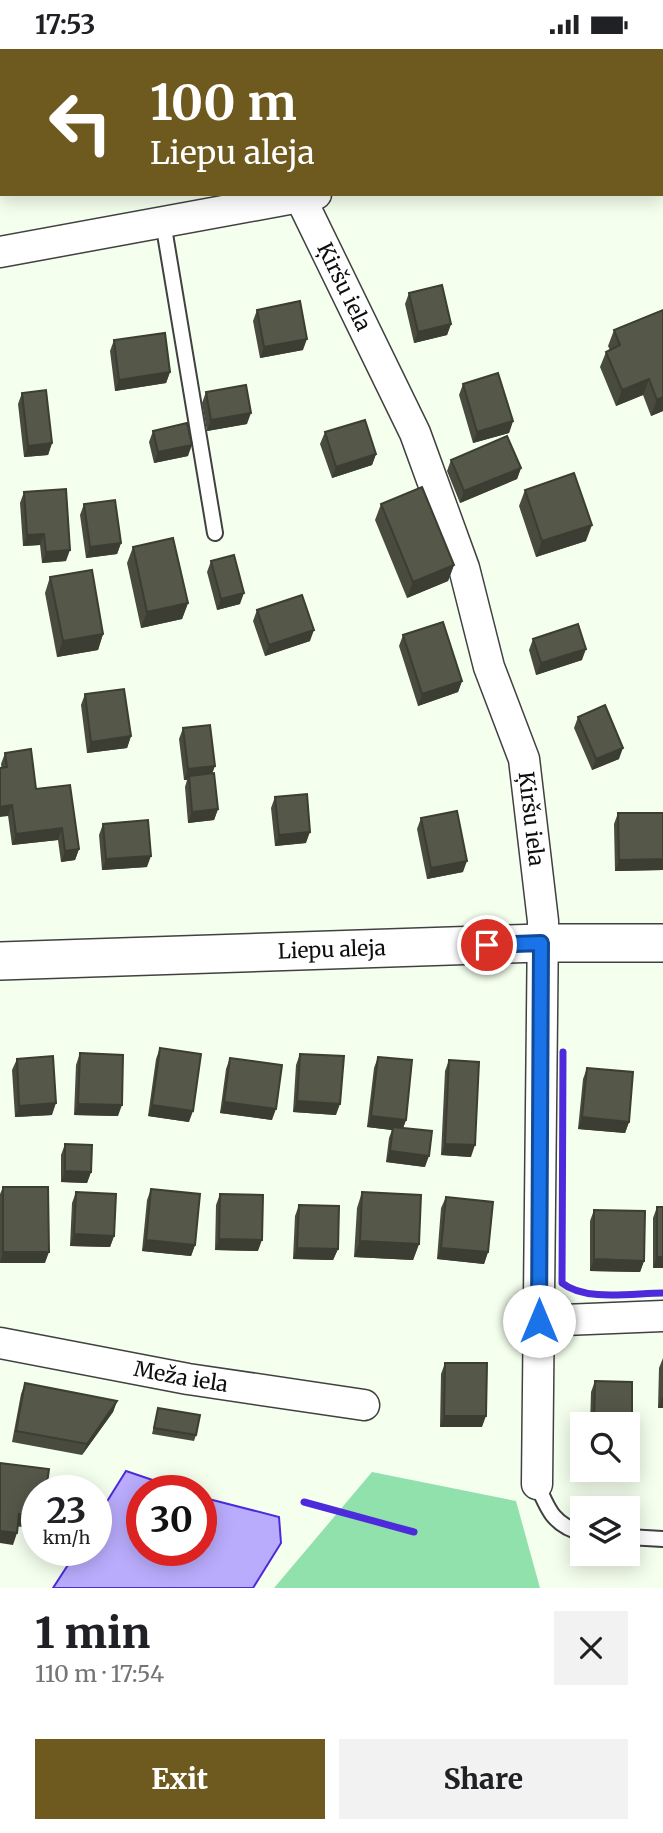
<!DOCTYPE html>
<html lang="en">
<head>
<meta charset="utf-8">
<style>
	body { margin:0; font-family:Merriweather,serif; background:#f2f2f2; color:#202124; height:100vh; display:flex; flex-direction:column; font-size:26px; white-space:nowrap }
	* { box-sizing:border-box; margin:0 }
	p { font-size:23px; color:#757577 }
	.icon { flex:none; width:38px; height:38px; fill:none; stroke:currentColor; stroke-width:2; stroke-linecap:round; stroke-linejoin:round }
	.map { position:relative; height:1539px; overflow:hidden }
	.side { display:flex; flex-direction:column; background:#fff; flex:1 }
	.side>* { flex:none }
	.banner { position:absolute; left:0px; top:0px; width:663px; height:147px; box-shadow:0 4px 18px #0003; background:#6e591e; color:#fff; overflow:hidden }
	.buttons { position:absolute; left:570px; top:1363px; display:grid; gap:14px }
	.buttons a { display:grid; place-items:center; width:70px; height:70px; border-radius:0px; background:#fff; box-shadow:0 4px 18px #0003; font-size:35px }
	.speed { position:absolute; left:21px; top:1426px; display:flex; gap:14px; font-size:35px; font-weight:700; text-align:center }
	.speed>* { display:grid; place-content:center; width:91px; height:91px; border-radius:50%; background:#fff; box-shadow:0 4px 18px #0003; line-height:1 }
	.speed small { font-size:18px; font-weight:400 }
	.speed .limit { border:10px solid #d22; background:#fff; color:#111 }
	.pin { position:absolute; display:grid; place-items:center; width:60px; height:60px; color:#fff; margin:-30px; border:4px solid #fff; border-radius:50%; box-shadow:0 2px 7px #0007 }
	.me { position:absolute; width:77px; margin:-38px; rotate:0deg; stroke-linejoin:round; filter:drop-shadow(0 0 5px #0008) }
	.turn { display:flex; align-items:center; gap:24px; height:147px; padding:0 35px; font-size:32px }
	.turn .icon { width:91px; height:91px; stroke-width:2.5 }
	.turn b { display:block; font-size:49px; line-height:60px }
	.round { display:grid; place-items:center; flex:none; width:74px; height:74px; border-radius:0px; background:#f2f2f2 }
	.head { display:flex; align-items:center; justify-content:space-between; height:119px; padding:0 35px }
	h1 { font-size:42px; font-weight:800; line-height:52px }
	.primary-button { display:flex; gap:14px; margin-top:auto; padding:14px 35px }
	.primary-button a { flex:1; height:80px; border-radius:0px; background:#6e591e; color:#fff; font-size:28px; font-weight:800; line-height:80px; text-align:center }
	.primary-button a+a { background:#f2f2f2; color:#202124 }
	.status { display:flex; justify-content:space-between; align-items:center; height:49px; padding:0 35px; background:#fff; direction:ltr }
	.status svg { height:19px; fill:currentColor }
	.map>svg:first-child { display:block }
	.forest { fill:#90e1ac }
	.water { fill:#baacfd; stroke:#4d2bdc; stroke-width:2 }
	.lines { fill:none; stroke-linecap:round; stroke-linejoin:round }
	.stream { stroke:#4d2bdc; stroke-width:7 }
	.service-casing { stroke:#414141; stroke-width:18 }
	.minor-casing { stroke:#414141; stroke-width:33 }
	.tertiary-casing { stroke:#414141; stroke-width:40 }
	.service { stroke:#fff; stroke-width:14 }
	.minor { stroke:#fff; stroke-width:30 }
	.tertiary { stroke:#fff; stroke-width:37 }
	.wall { fill:#494b3f }
	.shaded-wall { fill:#3c3d33 }
	.building { fill:#555749; stroke:#3c3d33; stroke-width:2 }
	.route-casing { stroke:#114b97; stroke-width:18 }
	.route { stroke:#1a73e8; stroke-width:12 }
	.labels { text-anchor:middle; stroke-width:7; stroke-linejoin:round; paint-order:stroke }
	.street-label { font-size:21px; fill:#0e0e0e; stroke:#fff }
</style>
</head>
<body>
<div class="status"><b>17:53</b><svg viewBox="0 0 49 12"><path d="M0 12V9h3v3zM5 12V6h3v6zM10 12V3h3v9zM15 12V0h3v12zM26 1h20v11H26zM47 4h2v5h-2z"/></svg></div>
<div class="map">
<svg width="663" height="1539" viewBox="0 0 663 1539">
	<rect width="100%" height="100%" fill="#f5ffee"/>
	<path class="forest" d="M372,1423L516,1452L540,1539H274Z"/>
	<path class="water" d="M126,1422L185,1442H142V1502H201V1448L279,1468L281,1494L253,1539H53L77,1502H96V1470Z"/>
	<g class="lines">
		<path class="stream" d="M563,1003L562,1234C586,1253 633,1244 663,1244
			M304,1453L414,1483"/>
		<g class="service-casing">
			<path id="service" d="M163,173L215,484
				M537,1435C548,1461 554,1477 583,1484
				M628,1488L663,1490"/>
		</g>
		<g class="minor-casing">
			<g id="minor">
				<path d="M198,0L199,2"/>
				<path d="M521,0L522,2"/>
				<path d="M662,87L663,86"/>
				<path id="s1" d="M300,148L415,384L464,519L489,618L524,710L543,872L537,1435"/>
				<path d="M0,203L316,145"/>
				<path d="M539,1272L663,1267"/>
				<path id="s2" d="M0,1294L188,1330L364,1356"/>
			</g>
		</g>
		<g class="tertiary-casing">
			<g id="tertiary">
				<path id="s3" d="M0,912L541,894H663"/>
			</g>
		</g>
		<use href="#service" class="service"/>
		<use href="#minor" class="minor"/>
		<use href="#tertiary" class="tertiary"/>
	</g>
	<path class="wall" d="M258,0H307L308,2H259Z
		M348,0H389L390,2H349Z
		M558,0H585L582,2H559Z
		M409,244L451,275L447,286L414,294L405,255Z
		M257,261L303,301L260,309L253,272Z
		M663,261V362L651,367L643,346L616,357L600,318L606,303L610,301L608,297L614,281Z
		M114,291L170,323L166,334L115,342L110,302Z
		M463,335L513,372L509,384L473,394L459,346Z
		M206,343L247,375L207,382L202,354Z
		M22,344L52,394L48,406L24,408L18,355Z
		M153,382L188,407L154,414L149,393Z
		M325,383L376,405L372,416L332,429L320,395Z
		M451,411L521,419L517,430L460,454L447,422Z
		M525,441L586,492L536,508L519,457Z
		M24,443L66,512L42,514L40,496L23,497L20,454Z
		M84,455L121,494L117,505L86,509L80,466Z
		M381,455L454,516L448,532L407,549L375,471Z
		M133,498L188,554L182,570L141,579L127,514Z
		M211,512L240,555L217,561L207,523Z
		M50,528L103,585L98,601L57,608L45,544Z
		M257,561L310,592L265,607L253,572Z
		M403,586L462,632L458,643L418,657L399,597Z
		M533,590L582,611L536,626L529,601Z
		M85,645L131,687L127,699L87,704L81,656Z
		M578,668L619,710L592,721L574,679Z
		M183,679L212,724L218,760L214,771L188,774L185,738L187,731H184L179,690Z
		M5,704L36,740L79,800L75,811L61,813L58,791L12,796L1,715Z
		M275,748L306,794L275,797L271,759Z
		M618,764L663,821L615,822L614,775Z
		M421,769L463,823L427,830L417,780Z
		M103,775L147,818L102,821L99,786Z
		M160,999L189,1073L148,1067L156,1010Z
		M80,1004L118,1067L74,1066L76,1016Z
		M300,1005L336,1066L293,1063L296,1016Z
		M378,1008L406,1071L403,1079L425,1118L386,1113L389,1089L392,1081L367,1078L374,1019Z
		M230,1009L272,1071L220,1064L226,1020Z
		M17,1010L52,1066L15,1068L12,1021Z
		M449,1011L471,1108L441,1106L445,1022Z
		M587,1019L629,1073L625,1084L578,1080L583,1030Z
		M65,1095L91,1123L87,1134L61,1133V1106Z
		M3,1138L45,1214H0V1145Z
		M151,1140L195,1196L191,1207L142,1202L147,1151Z
		M76,1143L114,1187L110,1198L70,1197L72,1154Z
		M362,1143L419,1195L413,1211L354,1208L357,1159Z
		M220,1145L258,1202L215,1201L216,1156Z
		M446,1148L488,1203L484,1215L437,1210L441,1159Z
		M299,1156L338,1200L333,1211L293,1210L295,1167Z
		M657,1158H663V1219H653V1169Z
		M594,1161L644,1212L640,1223L590,1222V1172Z
		M663,1309V1359H658L659,1319Z
		M445,1314L482,1378H440L441,1325Z
		M595,1332L628,1376H590L591,1343Z
		M25,1334L117,1352L113,1363L82,1406L12,1393L21,1345Z
		M158,1359L196,1386L194,1392L152,1385Z"/>
	<path class="shaded-wall" d="M444,0H458L457,2H440Z
		M569,0H585L582,2H568Z
		M451,275L447,286L414,294L418,283Z
		M307,290L303,301L260,309L264,298Z
		M170,323L166,334L115,342L119,331Z
		M649,330L643,346L616,357L622,341Z
		M663,348V362L651,367L657,351Z
		M251,364L247,375L207,382L211,371Z
		M513,372L509,384L473,394L477,383Z
		M52,394L48,406L24,408L28,397Z
		M192,396L188,407L154,414L158,403Z
		M376,405L372,416L332,429L336,418Z
		M521,419L517,430L460,454L464,442Z
		M592,476L586,492L536,508L542,492Z
		M44,485L40,496L23,497L27,486Z
		M121,494L117,505L86,509L90,498Z
		M70,501L66,512L42,514L46,503Z
		M454,516L448,532L407,549L413,533Z
		M244,544L240,555L217,561L221,550Z
		M188,554L182,570L141,579L147,563Z
		M314,581L310,592L265,607L269,596Z
		M103,585L98,601L57,608L63,592Z
		M586,600L582,611L536,626L541,614Z
		M462,632L458,643L418,657L422,645Z
		M131,687L127,699L87,704L91,693Z
		M623,699L619,710L592,721L596,710Z
		M215,717L211,728L189,727L187,731H184L188,720Z
		M12,756L8,767L0,768V758Z
		M218,760L214,771L188,774L192,763Z
		M62,779L58,791L12,796L16,785Z
		M310,783L306,794L275,797L279,786Z
		M79,800L75,811L61,813L65,802Z
		M151,807L147,818L102,821L106,810Z
		M663,810V821L615,822L619,811Z
		M467,812L463,823L427,830L431,819Z
		M297,1052L340,1055L336,1066L293,1063Z
		M224,1053L276,1060L272,1071L220,1064Z
		M56,1054L52,1066L15,1068L19,1057Z
		M78,1055L122,1056L118,1067L74,1066Z
		M152,1056L193,1062L189,1073L148,1067Z
		M371,1067L406,1071L402,1082L393,1078L392,1081L367,1078Z
		M582,1068L629,1073L625,1084L578,1080Z
		M445,1095L475,1096L471,1108L441,1106Z
		M390,1102L429,1107L425,1118L386,1113Z
		M65,1122L91,1123L87,1134L61,1133Z
		M74,1185L114,1187L110,1198L70,1197Z
		M219,1190L262,1191L258,1202L215,1201Z
		M146,1191L195,1196L191,1207L142,1202Z
		M360,1192L419,1195L413,1211L354,1208Z
		M297,1199L338,1200L333,1211L293,1210Z
		M441,1199L488,1203L484,1215L437,1210Z
		M3,1203H49L45,1214H0Z
		M657,1208H663V1219H653Z
		M594,1210L644,1212L640,1223L590,1222Z
		M662,1348H663V1359H658Z
		M117,1352L113,1363L82,1406L87,1395Z
		M444,1367H486L482,1378H440Z
		M594,1371L632,1372L628,1382V1376H593Z
		M19,1465L37,1468V1480L15,1477Z
		M0,1482L17,1484L13,1496L0,1494Z"/>
	<path class="building" d="M0,0H29L30,2H2V31L0,32Z
		M269,0H307L308,2H270Z
		M360,0H389L390,2H361Z
		M418,0H444L440,2H419Z
		M442,236L451,275L418,283L409,244Z
		M300,252L307,290L264,298L257,261Z
		M663,261V348L657,351L649,330L622,341L606,303L620,296L614,281Z
		M165,284L170,323L119,331L114,291Z
		M498,324L513,372L477,383L463,335Z
		M246,336L251,364L211,371L206,343Z
		M46,341L52,394L28,397L22,344Z
		M365,371L376,405L336,418L325,383Z
		M187,374L192,396L158,403L153,382Z
		M507,387L521,419L464,442L451,411Z
		M574,424L592,476L542,492L525,441Z
		M422,438L454,516L413,533L381,455Z
		M66,440L70,501L46,503L44,485L27,486L24,443Z
		M115,451L121,494L90,498L84,455Z
		M173,489L188,554L147,563L133,498Z
		M234,506L244,544L221,550L211,512Z
		M92,521L103,585L63,592L50,528Z
		M302,546L314,581L269,596L257,561Z
		M443,573L462,632L422,645L403,586Z
		M578,575L586,600L541,614L533,590Z
		M124,640L131,687L91,693L85,645Z
		M605,656L623,699L596,710L578,668Z
		M210,676L215,717L188,720L183,679Z
		M31,700L36,740L70,736L79,800L65,802L62,779L16,785L12,756L0,758V719L7,718L5,704Z
		M214,724L218,760L192,763L189,727Z
		M307,745L310,783L279,786L275,748Z
		M457,762L467,812L431,819L421,769Z
		M618,764H663V810L619,811Z
		M148,771L151,807L106,810L103,775Z
		M160,999L201,1005L193,1062L152,1056Z
		M80,1004L123,1006L122,1056L78,1055Z
		M300,1005L344,1007L340,1055L297,1052Z
		M53,1007L56,1054L19,1057L17,1010Z
		M378,1008L412,1011L406,1071L371,1067Z
		M230,1009L282,1016L276,1060L224,1053Z
		M449,1011L479,1013L475,1096L445,1095Z
		M587,1019L633,1023L629,1073L582,1068Z
		M393,1078L432,1082L429,1107L390,1102Z
		M65,1095L92,1096L91,1123L65,1122Z
		M3,1138H48L49,1203H3Z
		M151,1140L200,1145L195,1196L146,1191Z
		M76,1143L116,1145L114,1187L74,1185Z
		M362,1143L421,1146L419,1195L360,1192Z
		M220,1145L263,1146L262,1191L219,1190Z
		M446,1148L493,1153L488,1203L441,1199Z
		M299,1156L339,1157L338,1200L297,1199Z
		M657,1158H663V1208H657Z
		M594,1161L645,1162L644,1212L594,1210Z
		M445,1314H487L486,1367H444Z
		M595,1332L632,1333V1372L594,1371Z
		M25,1334L117,1352L87,1395L16,1382Z
		M158,1359L200,1366L196,1386L154,1379Z
		M0,1414L49,1420L46,1442H37V1468L19,1465L17,1484L0,1482Z"/>
	<g class="lines">
		<g class="route-casing">
			<path id="route" d="M487,896L541,894L539,1272"/>
		</g>
		<use href="#route" class="route"/>
	</g>
	<g class="labels">
		<g class="street-label">
			<text dy="7" stroke="none"><textPath href="#s1" startOffset="100">Ķiršu iela</textPath></text>
			<text dy="7" stroke="none"><textPath href="#s1" startOffset="667">Ķiršu iela</textPath></text>
			<text dy="7" stroke="none"><textPath href="#s3" startOffset="332">Liepu aleja</textPath></text>
			<text dy="7" stroke="none"><textPath href="#s2" startOffset="184">Meža iela</textPath></text>
		</g>
	</g>
</svg>
<div class="buttons">
<a><svg class="icon" aria-label="search" viewBox="0 0 24 24"><circle cx="10" cy="10" r="6"/><path d="M15 15l6 6"/></svg></a>
<a><svg class="icon" aria-label="layers" viewBox="0 0 24 24"><path d="M12 4l9 5-9 5-9-5zM3 14l9 5 9-5"/></svg></a>
</div>
<div class="speed"><div>23<small>km/h</small></div><div class="limit">30</div></div>
<div class="pin" style="left:487px;top:896px;background:#d93025"><svg class="icon" aria-label="arrive" viewBox="0 0 24 24"><path d="M6 21V4h12l-3 4 3 4H6"/></svg></div>
<svg class="me" style="left:539px;top:1272px" viewBox="-20 -20 40 40"><circle r="19" fill="#fff"/><path d="M0-13L10 11 0 6-10 11z" fill="#1a73e8"/></svg>
<div class="banner">
<div class="turn"><svg class="icon" aria-label="left" viewBox="0 0 24 24"><path d="M17 20v-9H6M10 6l-5 5 5 5"/></svg><div><b>100 m</b>Liepu aleja</div></div>
</div>
</div>
<section class="side">
<div class="head"><div><h1>1 min</h1><p>110 m · 17:54</p></div><a class="round"><svg class="icon" aria-label="close" viewBox="0 0 24 24"><path d="M6 6l12 12M18 6L6 18"/></svg></a></div>
<div class="primary-button"><a>Exit</a><a>Share</a></div>
</section>
</body>
</html>
